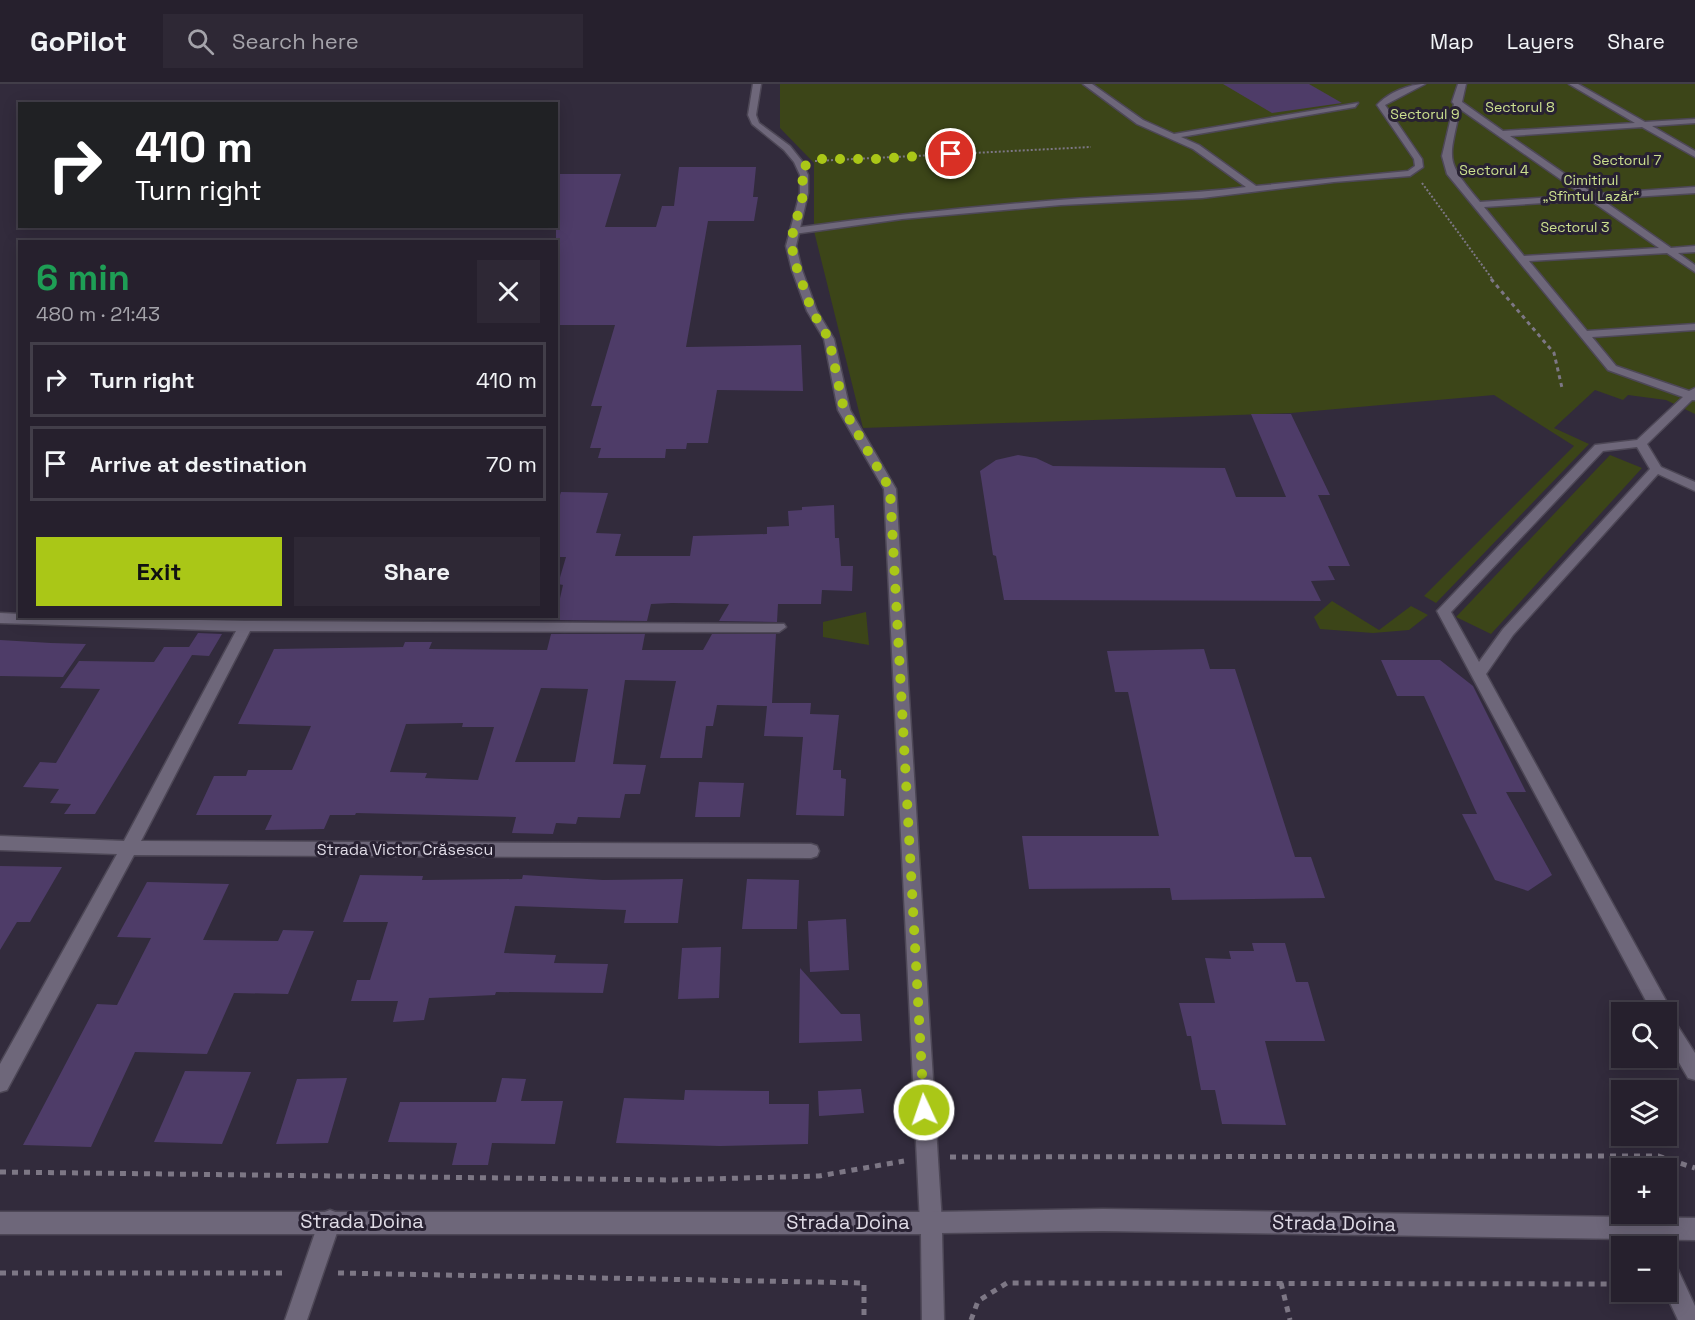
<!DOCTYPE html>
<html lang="en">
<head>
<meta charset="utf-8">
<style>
	body { margin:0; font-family:"Space Grotesk",sans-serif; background:#2e2835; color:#f1f3f6; height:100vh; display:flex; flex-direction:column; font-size:22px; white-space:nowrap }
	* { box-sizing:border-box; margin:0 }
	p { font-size:20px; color:#a4a3aa }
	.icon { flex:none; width:33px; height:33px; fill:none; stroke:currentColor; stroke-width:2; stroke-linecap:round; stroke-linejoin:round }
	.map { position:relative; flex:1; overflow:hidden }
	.sheet { position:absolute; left:18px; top:156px; width:540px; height:378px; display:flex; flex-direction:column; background:#26202d; border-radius:0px; box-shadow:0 3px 15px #0003,0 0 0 2px #423e49 }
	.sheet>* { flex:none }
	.banner { position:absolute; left:18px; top:18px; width:540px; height:126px; border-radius:0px; box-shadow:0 3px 15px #0003,0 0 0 2px #423e49; background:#202124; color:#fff; overflow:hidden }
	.tools { position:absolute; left:1611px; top:918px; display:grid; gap:12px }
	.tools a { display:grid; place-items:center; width:66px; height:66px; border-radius:0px; background:#26202d; box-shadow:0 3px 15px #0003,0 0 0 2px #423e49; font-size:30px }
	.pin { position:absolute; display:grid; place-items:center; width:51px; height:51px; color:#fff; margin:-26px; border:3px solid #fff; border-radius:50%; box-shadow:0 2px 6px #0007 }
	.me { position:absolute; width:66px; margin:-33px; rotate:357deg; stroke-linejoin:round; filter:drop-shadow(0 0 4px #0008) }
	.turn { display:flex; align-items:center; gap:21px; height:126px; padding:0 18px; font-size:27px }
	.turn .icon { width:78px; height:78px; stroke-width:2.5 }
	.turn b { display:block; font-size:42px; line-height:51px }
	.round { display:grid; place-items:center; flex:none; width:63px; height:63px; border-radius:0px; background:#2e2835 }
	.headline { display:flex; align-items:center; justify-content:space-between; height:102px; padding:0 18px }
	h1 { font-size:36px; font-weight:600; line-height:45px; color:#1e9e55 }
	.cta { display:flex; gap:12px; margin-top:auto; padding:12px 18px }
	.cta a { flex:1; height:69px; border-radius:0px; background:#aac717; color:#111; font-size:24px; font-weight:600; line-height:69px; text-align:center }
	.cta a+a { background:#2e2835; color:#f1f3f6 }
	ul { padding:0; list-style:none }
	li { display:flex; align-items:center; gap:18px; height:75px; margin:0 12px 9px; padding:0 6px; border:3px solid #423e49; border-radius:0px }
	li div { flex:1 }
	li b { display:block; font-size:22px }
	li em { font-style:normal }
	header { display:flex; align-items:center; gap:36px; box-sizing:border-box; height:84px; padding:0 30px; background:#26202d; border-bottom:2px solid #423e49 }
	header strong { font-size:28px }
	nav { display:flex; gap:33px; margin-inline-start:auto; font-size:21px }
	.search { width:420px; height:54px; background:#2e2835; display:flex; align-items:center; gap:15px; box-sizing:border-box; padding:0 21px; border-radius:0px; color:#a4a3aa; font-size:22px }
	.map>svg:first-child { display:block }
	.green { fill:#3c4518 }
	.building { fill:#4e3c68; fill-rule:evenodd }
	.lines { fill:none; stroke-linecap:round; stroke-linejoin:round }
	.lane-casing { stroke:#4d4756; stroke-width:3 }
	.street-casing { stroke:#4d4756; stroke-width:3 }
	.secondary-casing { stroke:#4d4756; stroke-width:3 }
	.path-far2 { stroke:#7d7785; stroke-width:2; stroke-dasharray:2 2; stroke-linecap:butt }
	.path-far1 { stroke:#7d7785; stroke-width:3; stroke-dasharray:4 4; stroke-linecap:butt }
	.path { stroke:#7d7785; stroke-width:5; stroke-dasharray:6 6; stroke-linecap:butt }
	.lane { fill:#6e677a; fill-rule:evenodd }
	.street { fill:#6e677a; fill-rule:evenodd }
	.secondary { fill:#6e677a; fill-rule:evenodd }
	.route { stroke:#aac717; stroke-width:10; stroke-dasharray:0 18 }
	.labels { text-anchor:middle; stroke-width:6; stroke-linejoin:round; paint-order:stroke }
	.far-park-label { font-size:14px; fill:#cce08f; stroke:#282132 }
	.street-label { font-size:16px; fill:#dfdbe6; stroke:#282132 }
	.near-street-label { font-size:20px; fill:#dfdbe6; stroke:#282132 }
</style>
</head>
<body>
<header>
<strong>GoPilot</strong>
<div class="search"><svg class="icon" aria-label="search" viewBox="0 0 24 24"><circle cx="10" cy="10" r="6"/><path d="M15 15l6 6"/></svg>Search here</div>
<nav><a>Map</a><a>Layers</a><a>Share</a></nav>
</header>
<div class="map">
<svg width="1695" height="1236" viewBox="0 0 1695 1236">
	<rect width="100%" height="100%" fill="#322b3c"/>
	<path class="green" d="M780,0H1695V330L1666,316L1628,311L1623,316L1595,306L1554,344L1589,360L1436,519L1424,512L1574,362L1494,311L1291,329L863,344L814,147V79L780,44Z
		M1610,371L1642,384L1491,550L1456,533Z
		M1332,517L1379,546L1411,522L1428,531L1409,546L1373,549L1320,545L1314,533Z
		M866,528L869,561L823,553V538Z"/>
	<path class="building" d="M1223,0H1309L1342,19L1272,29Z
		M679,83H756L753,113H758L754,137H708L686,263L801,261L803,307L717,306L708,359H687L686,365H666L665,374H598L601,364H590L602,322H591L615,241H556V90H621L605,143H656L662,122H674Z
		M1251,330H1291L1330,411H1318L1350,482H1328L1335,496L1311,497L1321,517L1004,516L996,472L993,471L980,387L996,376L1018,371L1036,374L1053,382L1225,384L1236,413H1286Z
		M561,408L608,409L596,449L621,450L615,472H690L693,452L767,450V443L789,442L788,427L802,426V423L834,421L835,454H839L841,482H853L852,507L822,506L821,520H778L777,538L719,537L729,520L672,519L651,520L647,537L555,536L563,501L558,500L566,473H556V423Z
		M198,549L222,550L209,572L192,571L95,730H64L71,720L50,719L59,705L23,703L40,678L56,679L100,605L60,604L79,577L154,578L164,563H189Z
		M551,550H645L642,566H703L712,550H776L772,619H811L810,630L839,631L833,686H841V694L846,695L844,732L796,731L803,653L764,652L767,622L717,621L713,642H706L702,674H660L676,597L625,596L613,680L646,681L640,710H625L620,734L578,733L576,740L556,739L553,750L512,749L516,733L356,729L355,731H330L324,745L265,746L272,731H196L214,692H246L248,686H292L311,642L238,640L274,565L403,563L405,558H432L429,565L547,566ZM541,604L588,605L575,678H515ZM463,639L462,643H494L478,696L425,694L427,689L390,688L406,640Z
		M0,556L51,559L86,560L63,593L0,592Z
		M1204,565L1210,585H1235L1295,773H1311L1325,814L1172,816L1170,804L1029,805L1022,752H1159L1128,608H1115L1107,567Z
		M1381,576H1440L1473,602L1526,708H1506L1552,791L1528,807L1495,796L1462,730H1477L1424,612H1397Z
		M699,698L744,699L740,733H695Z
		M0,782L62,783L30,838H17L0,866Z
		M360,791L423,792L422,796L522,795L523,791L603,796L683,795L678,839H624L626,826L515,822L504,869L556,871L554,879L608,880L603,909L496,908L495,911L429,914L424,936L393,938L398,917H351L357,896H370L388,838H343Z
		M747,795L799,796L797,845H742Z
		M147,798L229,800L203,856L278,857L283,846L314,847L288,910L234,909L207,970L135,968L91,1063L23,1061L97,920L117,921L151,854L117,853Z
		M846,835L849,886L810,888L808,837Z
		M1252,859H1285L1296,898H1308L1325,957H1265L1286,1041L1222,1040L1215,1006H1201L1191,952H1187L1179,919H1215L1205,874L1231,875L1229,867H1254Z
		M721,863L719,914L678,915L682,864Z
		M800,884L841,930H860L862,957L799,959Z
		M185,987L251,988L222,1060L154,1058Z
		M347,994L328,1059L276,1060L297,995Z
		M502,994L526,995L521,1017H563L555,1060L492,1059L488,1081H452L457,1059L388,1058L400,1018H496Z
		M861,1005L864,1029L819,1032L818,1007Z
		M685,1006L769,1007V1020H809L808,1060L720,1062L616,1059L624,1014L684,1016Z"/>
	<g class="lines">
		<g class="lane-casing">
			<path id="lane" d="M1083,0H1092L1143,36L1174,50L1358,19L1355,23L1181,53L1199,61L1256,102L1408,87L1415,82L1414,75L1377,21C1388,9 1409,0 1425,0L1385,21L1422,75L1423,83L1410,92L1334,98L1202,114L1061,121L902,135L794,150L789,147L794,144C882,132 970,123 1058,116C1121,111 1184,111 1246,103L1193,65L1137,40Z
				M1458,0H1466L1462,18L1503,47L1635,39L1569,0H1578L1645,38L1695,35V39L1652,42L1695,67V73L1642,43L1510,52L1594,110L1695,103V109L1601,115L1671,164L1695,162V168L1678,169L1695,181V188L1667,169L1529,177L1587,247L1695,240V246L1592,253L1616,282L1689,307L1695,304V316H1692L1647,360L1661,383L1695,398V407L1658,390L1513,551L1486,590L1669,922L1670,930L1695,969V996L1688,994L1666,956V928H1652L1437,527L1595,361L1637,356L1683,313L1608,286L1447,90L1442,72L1454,20L1452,18ZM1460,25L1583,111L1480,118C1444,75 1449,78 1460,25ZM1590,116L1659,164L1524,172L1484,123ZM1637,363L1650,385L1503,545L1479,578L1451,528L1603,367Z
				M330,1126L338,1129L341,1137L307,1236H285L319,1137L322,1129Z
				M1649,1134L1657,1137L1668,1162L1666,1165V1162H1646L1638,1145L1641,1137Z
				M1666,1174L1674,1177L1695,1222V1236H1678L1665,1208Z"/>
		</g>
		<g class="street-casing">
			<path id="street" d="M753,0H761L756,31L759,39L790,62L802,77L808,91V109L796,162L802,186L817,227L834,255L850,326L896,405L942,1139L939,1147L931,1150L923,1147L920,1139L884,405L838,326L824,255L807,227L792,186L786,162L800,109V91L794,78L784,66L752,40L748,31Z
				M0,529L20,530V532L245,537L784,540L786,543L779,548L250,547L141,757L811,760L817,762L819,767L817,772L811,774L134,771L7,1006L0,1008V980L117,770L0,766V752L124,757L236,547L0,539Z"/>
		</g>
		<g class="secondary-casing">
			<path id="secondary" d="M1103,1125L1695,1134V1156L1103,1147L942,1149L944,1236H922L921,1150H0V1128H931Z"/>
		</g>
		<path class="path-far2" d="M815,77L1091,63
			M1422,99L1493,196"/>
		<path class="path-far1" d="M1491,195L1554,269L1562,304"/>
		<path class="path" d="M950,1073L1658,1072L1695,1084
			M0,1088L671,1096L819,1092L904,1077
			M0,1189H288
			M338,1189L864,1199V1236
			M1281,1199L1290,1236
			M971,1236L978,1217L1007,1199L1622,1200"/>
		<use href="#lane" class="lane"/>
		<use href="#street" class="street"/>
		<use href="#secondary" class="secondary"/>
	</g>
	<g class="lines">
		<path class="route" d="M924,1026L890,405L844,326L829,255L812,227L793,173L792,152L804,108L801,84L818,75H876L951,70"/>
	</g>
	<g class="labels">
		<g class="far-park-label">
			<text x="1520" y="28">Sectorul 8</text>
			<text x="1425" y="35">Sectorul 9</text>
			<text x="1627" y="81">Sectorul 7</text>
			<text x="1494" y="91">Sectorul 4</text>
			<text x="1591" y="101">Cimitirul<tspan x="1591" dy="16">„Sfîntul Lazăr“</tspan></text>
			<text x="1575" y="148">Sectorul 3</text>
		</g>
		<g class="street-label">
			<text x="405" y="771">Strada Victor Crăsescu</text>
		</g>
		<g class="near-street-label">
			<text x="362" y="1144">Strada Doina</text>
			<text x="848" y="1145">Strada Doina</text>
			<text transform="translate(1334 1139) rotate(1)" y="7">Strada Doina</text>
		</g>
	</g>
</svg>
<div class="tools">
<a><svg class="icon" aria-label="search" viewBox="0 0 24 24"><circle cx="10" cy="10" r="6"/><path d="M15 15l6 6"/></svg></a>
<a><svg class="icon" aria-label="layers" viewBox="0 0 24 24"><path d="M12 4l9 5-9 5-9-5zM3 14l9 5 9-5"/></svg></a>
<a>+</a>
<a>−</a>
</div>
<div class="pin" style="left:951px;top:70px;background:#d93025"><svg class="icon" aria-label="arrive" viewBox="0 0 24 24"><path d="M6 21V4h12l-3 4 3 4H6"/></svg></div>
<svg class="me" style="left:924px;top:1026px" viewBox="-20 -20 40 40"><circle r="17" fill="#aac717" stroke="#fff" stroke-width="3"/><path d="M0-11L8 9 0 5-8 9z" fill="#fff"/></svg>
<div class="banner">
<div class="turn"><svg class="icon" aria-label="right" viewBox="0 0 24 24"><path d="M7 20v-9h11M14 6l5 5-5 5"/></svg><div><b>410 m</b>Turn right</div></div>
</div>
<section class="sheet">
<div class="headline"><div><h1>6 min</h1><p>480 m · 21:43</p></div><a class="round"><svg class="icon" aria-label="close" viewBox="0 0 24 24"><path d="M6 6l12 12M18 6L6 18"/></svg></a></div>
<ul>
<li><svg class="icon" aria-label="right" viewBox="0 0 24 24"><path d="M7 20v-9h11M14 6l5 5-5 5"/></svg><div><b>Turn right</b></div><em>410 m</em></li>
<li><svg class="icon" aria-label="arrive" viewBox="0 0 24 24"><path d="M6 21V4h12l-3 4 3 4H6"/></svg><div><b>Arrive at destination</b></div><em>70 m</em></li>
</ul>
<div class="cta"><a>Exit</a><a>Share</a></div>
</section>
</div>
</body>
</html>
